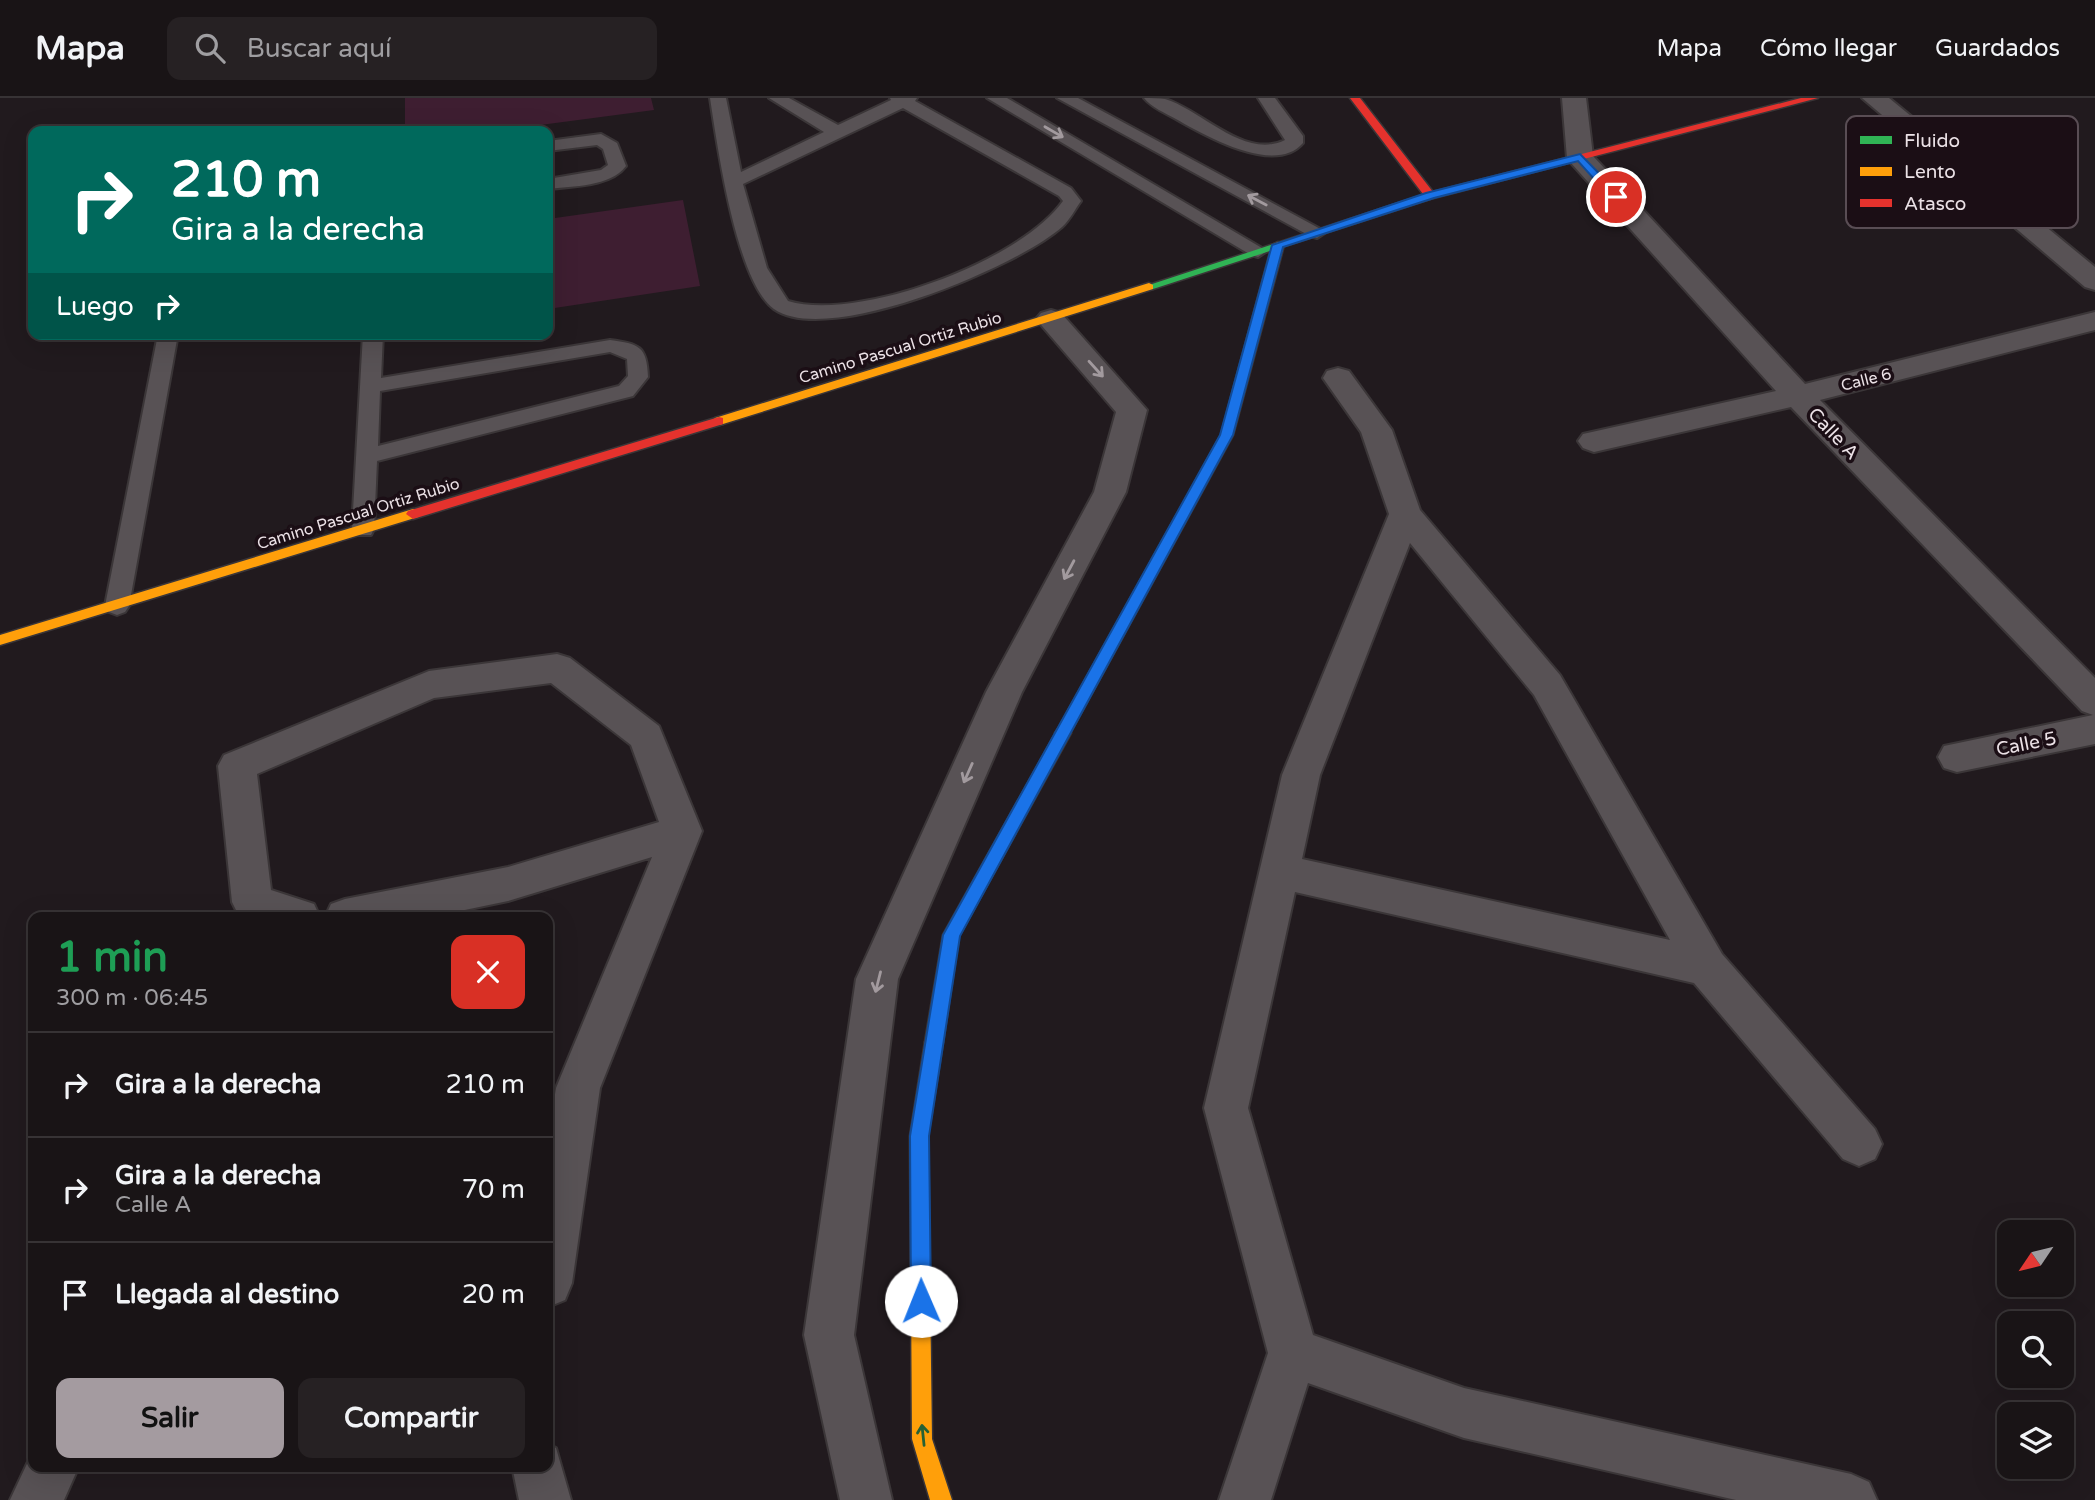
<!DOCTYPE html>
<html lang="es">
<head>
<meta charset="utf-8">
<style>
	body { margin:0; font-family:"Varela Round",sans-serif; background:#262123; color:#f1f3f6; height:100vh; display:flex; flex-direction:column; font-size:26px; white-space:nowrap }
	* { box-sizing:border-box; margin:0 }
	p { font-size:23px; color:#9f9ea1 }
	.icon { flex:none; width:38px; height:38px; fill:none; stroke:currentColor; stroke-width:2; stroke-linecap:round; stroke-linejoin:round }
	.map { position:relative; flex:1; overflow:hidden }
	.side { position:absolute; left:28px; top:814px; width:525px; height:560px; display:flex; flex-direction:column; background:#191416; border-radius:14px; box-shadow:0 7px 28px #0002,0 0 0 2px #373335 }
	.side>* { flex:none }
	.hud { position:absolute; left:28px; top:28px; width:525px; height:214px; border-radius:14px; box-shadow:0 7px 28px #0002,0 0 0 2px #373335; background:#00695c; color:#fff; overflow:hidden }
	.needle { width:46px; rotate:235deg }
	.tools { position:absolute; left:1997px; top:1122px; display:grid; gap:14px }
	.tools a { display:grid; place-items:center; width:77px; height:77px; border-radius:14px; background:#191416; box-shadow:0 7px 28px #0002,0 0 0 2px #373335; font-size:35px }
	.pin { position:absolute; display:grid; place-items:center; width:60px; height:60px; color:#fff; margin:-30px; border:4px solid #fff; border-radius:50%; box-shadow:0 2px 7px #0007 }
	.me { position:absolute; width:77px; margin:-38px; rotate:359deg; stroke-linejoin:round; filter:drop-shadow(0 0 5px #0008) }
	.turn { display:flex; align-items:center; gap:24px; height:147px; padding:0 28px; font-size:32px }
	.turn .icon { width:91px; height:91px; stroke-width:2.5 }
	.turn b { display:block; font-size:49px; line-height:60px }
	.then { display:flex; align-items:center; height:66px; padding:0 28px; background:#0003; gap:14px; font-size:26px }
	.round { display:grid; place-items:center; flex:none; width:74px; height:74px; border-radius:14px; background:#262123 }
	.overview { display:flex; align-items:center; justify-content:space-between; height:119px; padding:0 28px }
	h1 { font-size:42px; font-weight:700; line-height:52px; color:#1e9e55 }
	.button { display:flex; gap:14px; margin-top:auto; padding:14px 28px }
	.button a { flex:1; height:80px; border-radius:14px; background:#a49ba0; color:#111; font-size:28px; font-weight:700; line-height:80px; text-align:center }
	.button a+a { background:#262123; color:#f1f3f6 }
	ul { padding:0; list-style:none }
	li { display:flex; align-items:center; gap:21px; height:105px; padding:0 28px; border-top:2px solid #373335 }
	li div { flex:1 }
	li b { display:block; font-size:26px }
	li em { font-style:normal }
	header { display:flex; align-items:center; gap:42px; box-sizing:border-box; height:98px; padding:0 35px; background:#191416; border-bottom:2px solid #373335 }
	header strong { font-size:33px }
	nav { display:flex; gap:38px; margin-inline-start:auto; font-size:24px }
	.search { width:490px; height:63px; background:#262123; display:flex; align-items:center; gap:18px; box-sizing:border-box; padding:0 24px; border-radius:14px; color:#9f9ea1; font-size:26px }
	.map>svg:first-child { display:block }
	.green { fill:#3e1e31 }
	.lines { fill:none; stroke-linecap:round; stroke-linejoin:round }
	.lane-casing { stroke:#3b3638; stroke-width:4 }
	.street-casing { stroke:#3b3638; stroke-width:4 }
	.fast-casing { stroke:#3b3638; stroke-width:3 }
	.slow-casing { stroke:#3b3638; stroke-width:3 }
	.jam-casing { stroke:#3b3638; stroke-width:3 }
	.lane { fill:#585255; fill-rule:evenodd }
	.street { fill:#585255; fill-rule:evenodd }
	.fast { fill:#30b455; fill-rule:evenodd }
	.slow { fill:#ff9f0a; fill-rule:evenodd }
	.jam { fill:#e5322d; fill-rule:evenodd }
	.oneway { stroke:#a29a9e }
	.oneway2 { stroke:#266135 }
	.route { fill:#1a73e8; stroke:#114b97; stroke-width:2 }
	.labels { text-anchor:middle; stroke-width:7; stroke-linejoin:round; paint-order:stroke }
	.far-street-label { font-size:16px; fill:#ebe1e6; stroke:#1b0e15 }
	.street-label { font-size:19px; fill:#ebe1e6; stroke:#1b0e15 }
	.key { fill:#1b0e15; stroke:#594d54; stroke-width:2 }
	.key-label { font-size:19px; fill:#ebe1e6 }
</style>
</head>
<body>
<header>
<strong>Mapa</strong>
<div class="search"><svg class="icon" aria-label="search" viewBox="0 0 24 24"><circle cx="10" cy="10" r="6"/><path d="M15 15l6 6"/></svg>Buscar aquí</div>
<nav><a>Mapa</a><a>Cómo llegar</a><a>Guardados</a></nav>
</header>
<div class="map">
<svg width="2095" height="1402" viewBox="0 0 2095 1402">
	<rect width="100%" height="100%" fill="#211a1e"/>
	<path class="green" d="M405,0H651L654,12L494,33H405Z
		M683,102L700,188L548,211V121Z"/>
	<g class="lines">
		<g class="lane-casing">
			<path id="lane" d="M710,0H726L741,74L824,34L769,0H789L838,27L891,2L890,0H917L915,3L1071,90L1081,103C1075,111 1070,122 1062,129C1017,169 828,249 774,211C736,184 717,45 710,0ZM903,10L1059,98L1063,103C1021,163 858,224 788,203L767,170L743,86Z
				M987,0H1007L1267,153L1258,159L1251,157Z
				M1057,0H1078L1326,134L1317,140L1310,138Z
				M1144,0C1150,0 1159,0 1165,1C1202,12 1244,62 1285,42L1258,0H1275L1303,38V45C1275,78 1204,37 1176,21C1165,15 1151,9 1144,0Z
				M601,36L617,45L626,68C610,89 573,88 548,91V81L601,72L608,67L603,51L597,47L548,53V43Z
				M158,236H178L129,508L125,514L117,517L109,514L105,508Z
				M363,236H383L381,280L610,242C639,246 647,248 648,279L633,298L377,363L374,431L371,437H355L352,431ZM610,254L627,261L628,278L619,288L378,348L380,293Z"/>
		</g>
		<g class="street-casing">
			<path id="street" d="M1562,0H1586L1593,58L1805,286L2095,214V232L1820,302L2095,580V646L1957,674L1944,670L1938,659L1944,648L2093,617L2082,613L1791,309L1594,354L1583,350L1578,343L1583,336L1776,293L1571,65L1567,60Z
				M1862,0H1889L2095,169V192L2085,189Z
				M1051,212L1061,215L1147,312L1126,394L1022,594L898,881L854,1237L892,1402H840L804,1237L856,881L986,594L1094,394L1116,314L1036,221L1041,215Z
				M1338,270L1349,273L1392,332L1420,412L1560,577L1722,856L1875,1031L1882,1046L1875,1061L1859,1068L1843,1061L1694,885L1295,794L1248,1010L1313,1237L1464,1290L1851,1376L1869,1384L1877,1402H1736L1464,1340L1308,1285L1271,1402H1219L1268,1255L1204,1010L1282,677L1389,416L1361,334L1323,280L1327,273ZM1410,445L1534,597L1670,842L1302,761L1320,677Z
				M557,556L570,560L659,628L702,733L600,990L572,1185L565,1202L548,1209V1040L556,990L652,759L508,803L431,819H325L331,806L345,801L508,769L659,724L631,647L551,585L434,600L257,676L271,792L314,806L320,819L238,816L232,804L218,668L224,657L429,573Z
				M548,1346L556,1350L571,1402H519L512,1368H548Z
				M33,1353V1368H79L64,1402H10Z"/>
		</g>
		<g class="fast-casing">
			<path id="fast" d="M1426,96L1431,99L1430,101L1153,191H1145L1143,189Z
				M1063,629L1071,635L959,838L943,944L940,950L934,952L928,950L925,944L943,837L1058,631Z"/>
		</g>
		<g class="slow-casing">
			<path id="slow" d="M1278,144L1284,147L1233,337L1068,639H1058L1055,635L1058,631L1221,337L1272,147Z
				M1149,185L1153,187V191L723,326L719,327L713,323L715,320Z
				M413,411L418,413L420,416L418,419L0,547V537Z
				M934,936L940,938L943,944L928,1038L932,1341L952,1402H930L912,1341L910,1038L925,944L928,938Z"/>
		</g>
		<g class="jam-casing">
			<path id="jam" d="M1350,0H1360L1433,94L1801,0H1818L1426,102L1422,101L1421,99L1423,96Z
				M719,319L723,320V326L413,421L406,416L408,413Z"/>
		</g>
		<use href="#lane" class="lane"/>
		<use href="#street" class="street"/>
		<use href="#fast" class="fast"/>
		<use href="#slow" class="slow"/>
		<use href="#jam" class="jam"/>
	</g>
	<defs><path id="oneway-shaft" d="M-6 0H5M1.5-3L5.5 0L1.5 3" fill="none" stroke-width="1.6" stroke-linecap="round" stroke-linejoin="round" transform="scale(1.75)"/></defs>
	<g class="oneway">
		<use href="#oneway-shaft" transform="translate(1054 34) rotate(30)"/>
		<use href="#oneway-shaft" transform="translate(1257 102) rotate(-152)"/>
		<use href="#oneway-shaft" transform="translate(1096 271) rotate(48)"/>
		<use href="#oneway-shaft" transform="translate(1069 472) rotate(118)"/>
		<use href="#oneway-shaft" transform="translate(968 675) rotate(114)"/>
		<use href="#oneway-shaft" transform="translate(878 884) rotate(104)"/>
	</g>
	<use class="oneway2" href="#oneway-shaft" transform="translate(923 1337) rotate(-96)"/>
	<path class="route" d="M1580,56L1620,97V102H1613L1578,63L1434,100L1283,149L1233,337L960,838L929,1038L931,1203L928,1210L921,1213L914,1210L911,1203L910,1038L943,837L1220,337L1272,147L1426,95Z"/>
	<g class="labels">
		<g class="far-street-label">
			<text transform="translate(900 249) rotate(-17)" y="6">Camino Pascual Ortiz Rubio</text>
			<text transform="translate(1866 281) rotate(-14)" y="6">Calle 6</text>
			<text transform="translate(358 415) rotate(-17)" y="6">Camino Pascual Ortiz Rubio</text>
		</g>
		<g class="street-label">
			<text transform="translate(1834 335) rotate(46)" y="7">Calle A</text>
			<text transform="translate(2026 645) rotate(-11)" y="7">Calle 5</text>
		</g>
	</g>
	<rect x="1846" y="18" width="232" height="112" rx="10" class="key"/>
	<rect x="1860" y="38" width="32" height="8" fill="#30b455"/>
	<rect x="1860" y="69" width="32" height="9" fill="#ff9f0a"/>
	<rect x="1860" y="101" width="32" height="8" fill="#e5322d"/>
	<g class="key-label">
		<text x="1904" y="49">Fluido</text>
		<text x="1904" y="80">Lento</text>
		<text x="1904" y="112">Atasco</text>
	</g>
</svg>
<div class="tools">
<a><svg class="needle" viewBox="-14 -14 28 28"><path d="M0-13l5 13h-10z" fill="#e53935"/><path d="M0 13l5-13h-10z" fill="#9f9ea1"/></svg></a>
<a><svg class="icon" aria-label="search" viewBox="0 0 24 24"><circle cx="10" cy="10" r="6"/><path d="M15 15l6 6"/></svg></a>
<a><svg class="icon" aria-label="layers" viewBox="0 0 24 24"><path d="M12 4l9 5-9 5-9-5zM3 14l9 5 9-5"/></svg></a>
</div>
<div class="pin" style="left:1616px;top:99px;background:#d93025"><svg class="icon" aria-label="arrive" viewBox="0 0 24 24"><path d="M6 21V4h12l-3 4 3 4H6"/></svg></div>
<svg class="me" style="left:921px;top:1203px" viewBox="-20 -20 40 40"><circle r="19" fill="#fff"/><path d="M0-13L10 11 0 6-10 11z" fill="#1a73e8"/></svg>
<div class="hud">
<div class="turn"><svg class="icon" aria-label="right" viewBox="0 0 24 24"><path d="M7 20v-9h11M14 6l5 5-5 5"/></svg><div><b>210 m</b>Gira a la derecha</div></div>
<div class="then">Luego<svg class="icon" aria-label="right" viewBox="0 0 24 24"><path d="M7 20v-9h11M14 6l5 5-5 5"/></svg></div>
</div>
<section class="side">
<div class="overview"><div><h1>1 min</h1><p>300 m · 06:45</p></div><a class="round" style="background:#d93025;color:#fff"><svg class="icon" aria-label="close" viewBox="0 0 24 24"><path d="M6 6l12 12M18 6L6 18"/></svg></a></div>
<ul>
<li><svg class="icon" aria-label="right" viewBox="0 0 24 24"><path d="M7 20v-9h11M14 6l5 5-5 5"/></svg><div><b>Gira a la derecha</b></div><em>210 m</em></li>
<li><svg class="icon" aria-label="right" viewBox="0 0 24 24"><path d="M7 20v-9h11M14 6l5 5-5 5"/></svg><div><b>Gira a la derecha</b><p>Calle A</p></div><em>70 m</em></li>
<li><svg class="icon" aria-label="arrive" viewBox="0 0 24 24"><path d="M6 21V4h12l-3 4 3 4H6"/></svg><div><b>Llegada al destino</b></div><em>20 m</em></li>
</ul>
<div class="button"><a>Salir</a><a>Compartir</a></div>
</section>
</div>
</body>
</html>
